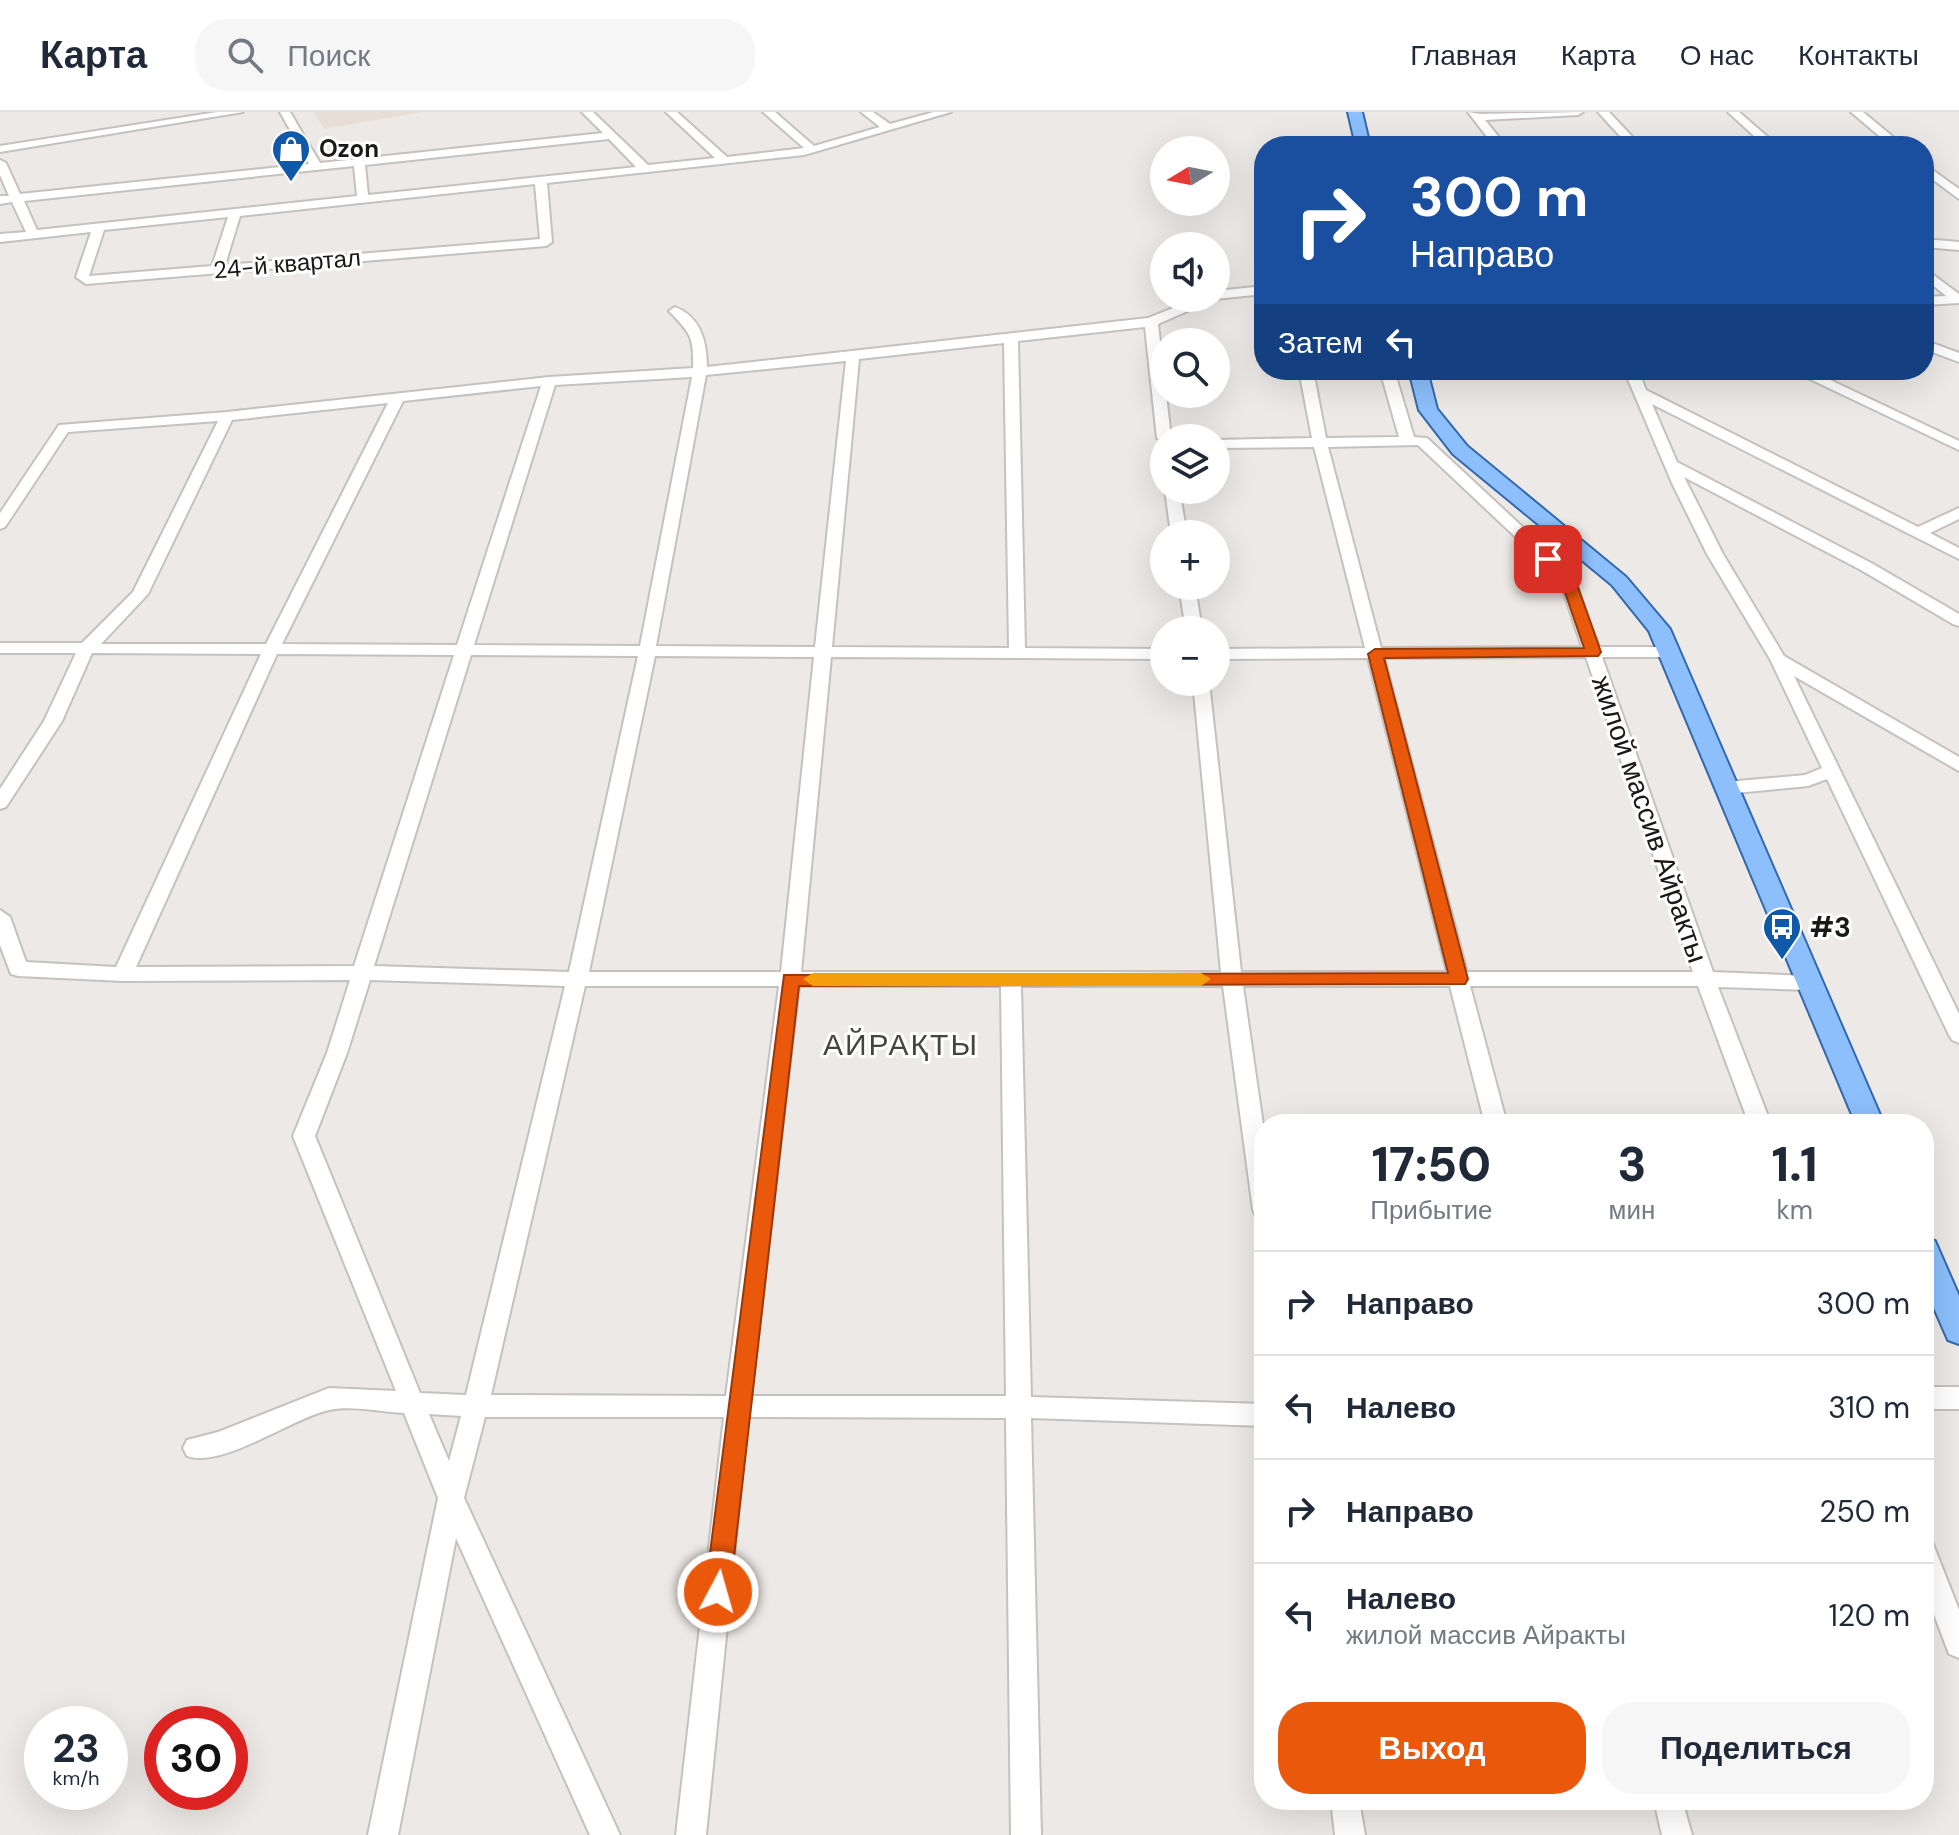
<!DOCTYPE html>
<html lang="ru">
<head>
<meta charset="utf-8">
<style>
	body { margin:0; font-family:"DM Sans",sans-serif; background:#f6f6f7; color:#1f2937; height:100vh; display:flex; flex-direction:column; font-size:30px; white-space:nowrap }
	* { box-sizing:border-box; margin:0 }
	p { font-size:26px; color:#747a83 }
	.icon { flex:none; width:44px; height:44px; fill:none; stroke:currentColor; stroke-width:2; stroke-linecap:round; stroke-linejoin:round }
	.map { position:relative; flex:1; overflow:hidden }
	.details { position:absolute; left:1254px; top:1002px; width:680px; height:696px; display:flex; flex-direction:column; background:#fff; border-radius:32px; box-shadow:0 8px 32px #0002 }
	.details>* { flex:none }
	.guide { position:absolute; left:1254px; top:24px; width:680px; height:244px; border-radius:32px; box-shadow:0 8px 32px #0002; background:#1a4fa0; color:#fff; overflow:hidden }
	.needle { width:52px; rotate:260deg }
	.buttons { position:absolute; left:1150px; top:24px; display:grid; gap:16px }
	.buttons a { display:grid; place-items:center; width:80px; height:80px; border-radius:50%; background:#fff; box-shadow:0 8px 32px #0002; font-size:40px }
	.speed { position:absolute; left:24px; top:1594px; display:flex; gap:16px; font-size:40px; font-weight:700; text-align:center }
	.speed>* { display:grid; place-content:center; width:104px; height:104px; border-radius:50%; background:#fff; box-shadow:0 8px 32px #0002; line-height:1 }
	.speed small { font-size:20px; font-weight:400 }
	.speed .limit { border:12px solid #d22; background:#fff; color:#111 }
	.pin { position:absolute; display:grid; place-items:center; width:68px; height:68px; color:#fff; margin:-34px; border-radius:16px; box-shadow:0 4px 12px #0006 }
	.me { position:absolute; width:88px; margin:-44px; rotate:6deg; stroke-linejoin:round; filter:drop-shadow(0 0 6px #0008) }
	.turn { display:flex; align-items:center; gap:28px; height:168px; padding:0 24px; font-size:36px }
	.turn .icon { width:104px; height:104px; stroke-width:2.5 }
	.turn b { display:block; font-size:56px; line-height:68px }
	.then { display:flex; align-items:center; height:76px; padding:0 24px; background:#0003; gap:16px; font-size:30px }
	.eta { display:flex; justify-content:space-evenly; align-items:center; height:136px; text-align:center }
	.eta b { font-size:48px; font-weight:800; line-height:56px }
	.primary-button { display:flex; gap:16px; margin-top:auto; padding:16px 24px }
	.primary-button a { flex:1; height:92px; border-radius:32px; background:#ea580c; color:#fff; font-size:32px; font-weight:800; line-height:92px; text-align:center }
	.primary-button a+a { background:#f6f6f7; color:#1f2937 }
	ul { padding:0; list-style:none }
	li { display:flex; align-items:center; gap:24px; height:104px; padding:0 24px; border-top:2px solid #e0e1e3 }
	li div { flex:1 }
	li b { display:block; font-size:30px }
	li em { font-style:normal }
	header { display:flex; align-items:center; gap:48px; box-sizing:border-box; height:112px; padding:0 40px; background:#fff; border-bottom:2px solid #e0e1e3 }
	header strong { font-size:38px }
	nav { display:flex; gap:44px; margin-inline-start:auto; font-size:28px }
	.search { width:560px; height:72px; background:#f6f6f7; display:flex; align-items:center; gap:20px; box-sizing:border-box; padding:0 28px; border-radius:32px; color:#747a83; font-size:30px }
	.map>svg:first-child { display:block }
	.built { fill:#e8ded5 }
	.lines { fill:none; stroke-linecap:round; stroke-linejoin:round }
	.minor-casing { stroke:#c5c1be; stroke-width:4 }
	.major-casing { stroke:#3369ab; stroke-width:4 }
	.minor { fill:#fff; fill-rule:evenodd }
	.major { fill:#8cbffc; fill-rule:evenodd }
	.route { fill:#ea580c; stroke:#983908; stroke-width:2 }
	.slow { fill:#f59e0b }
	.labels { text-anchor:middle; stroke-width:6; stroke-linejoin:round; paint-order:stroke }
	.far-poi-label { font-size:24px; font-weight:bold; fill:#1a1918; stroke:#fff; text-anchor:start }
	.far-street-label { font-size:24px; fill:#1a1918; stroke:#fff }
	.street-label { font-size:28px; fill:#1a1918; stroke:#fff }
	.poi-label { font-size:28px; font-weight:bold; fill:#1a1918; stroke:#fff; text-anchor:start }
	.neighbourhood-label { font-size:30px; letter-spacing:2px; fill:#464340; stroke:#fff }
</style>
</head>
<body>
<header>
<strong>Карта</strong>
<div class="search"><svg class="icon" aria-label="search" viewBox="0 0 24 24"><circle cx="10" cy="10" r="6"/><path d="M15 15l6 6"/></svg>Поиск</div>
<nav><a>Главная</a><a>Карта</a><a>О нас</a><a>Контакты</a></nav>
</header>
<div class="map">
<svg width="1959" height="1723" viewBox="0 0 1959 1723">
	<rect width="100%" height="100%" fill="#ede9e6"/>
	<path class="built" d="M313,0H422L325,17Z"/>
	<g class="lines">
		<g class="minor-casing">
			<path id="minor" d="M217,0H243L0,40V34Z
				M280,0H290L320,51L603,21L582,0H593L648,53L715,46L666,0H677L727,45L804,36L763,0H775L814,34L880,15L861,0H873L890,12L934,0H951L804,43L547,71L552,130L546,134L86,172L76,165L91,120L0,130V122L26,120L12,90L0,92V84H9L0,63V48L6,51L20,82L309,52ZM609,27L636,55L368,83L365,53ZM354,54L357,84L37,118L24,89ZM535,72L540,127L225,153L240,104ZM228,105L212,154L89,164L104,118Z
				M1468,0L1480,2L1583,0L1578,3L1485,8L1506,34H1494Z
				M1598,0H1609L1641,34H1629Z
				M1728,0H1739L1778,34H1765Z
				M1851,0H1863L1904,34H1891Z
				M1924,52L1959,77V87L1924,61Z
				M1924,127L1959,130V138L1924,135Z
				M1924,156L1959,182V191L1924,193V185L1946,184L1924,166Z
				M1264,174V182L1215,187L1158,212L1171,326H1164V330L1157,326L1145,215L1018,229L1025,536L1164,537V547L831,545L801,860H1221L1193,570H1209L1241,860H1447L1368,546L1216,547V537L1365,536L1314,335L1216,336V328L1312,326L1299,258H1313L1326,326L1399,325L1380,258H1394L1414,325L1427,326L1572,461L1599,535H1669L1677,540L1669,545H1602L1713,860L1808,864L1818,871L1808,878L1718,875L1771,1012H1749L1698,874H1470L1507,1012H1485L1450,874H1243L1264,1020V1107L1256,1104L1253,1098L1223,874H1021L1031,1285L1264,1292V1314L1031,1306L1041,1723H1011L1006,1306L748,1305L706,1723H676L724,1305H485L464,1386L620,1723H590L456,1426L398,1723H368L438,1386L404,1301C381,1300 351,1293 329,1298C292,1306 222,1357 187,1344L183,1336L187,1328L218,1320L329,1276L396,1279L293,1024L327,941L350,868L123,869L18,864L11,862L0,833V798L10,805L26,850L116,855L261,542L92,541L62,609L6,695L0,697V677L44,609L76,541H0V531H82L133,480L218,309L68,320L5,415L0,417V401L59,313L227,300L549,265L693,256C694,224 690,221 669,199L675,195C701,205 707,230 707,255L1148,206L1198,186H1216V179ZM1004,231L1009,536L832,535L859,247ZM846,249L815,535L656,534L706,263ZM692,265L640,534L474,533L555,273ZM541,274L457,533L282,532L403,289ZM388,291L266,532H101L148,482L232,308ZM1418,333L1559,466L1582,535L1381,536L1328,335ZM277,542L454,543L354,854L136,855ZM471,543L638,544L569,860L374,854ZM655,544L814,545L781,860H589ZM1586,545L1693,860H1467L1384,546ZM370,868L565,874L466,1283L420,1281L315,1024L347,941ZM585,874H779L726,1284L491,1283ZM799,874H1001L1006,1284H751ZM429,1302L461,1304L449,1349Z
				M1924,228L1959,241V250L1924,237Z
				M1624,258H1638L1646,278L1918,415L1959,396V407L1930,421L1959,436V447L1652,292L1677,350L1873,452L1959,502V514L1953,512L1861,458L1684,365L1723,442L1784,544L1959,645V659L1794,564L1959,902V931L1952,928L1949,923L1827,667L1808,674L1726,682L1717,676L1726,670L1805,663L1822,656L1770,547L1707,442L1672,371Z
				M1791,258H1809L1959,329V338Z
				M1165,378H1179L1187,422H1171Z
				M1179,474H1195L1202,518H1186Z
				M1924,1275H1959V1297H1924Z
				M1924,1429L1933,1432L1959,1498V1546L1949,1542L1924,1476Z
				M1331,1688H1359L1365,1723H1335Z
				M1654,1688H1682L1692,1723H1662Z"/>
		</g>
		<g class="major-casing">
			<path id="major" d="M1348,0H1362L1370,34H1356Z
				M1409,258H1427L1437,297L1467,334L1626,465L1670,517L1884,1012H1856L1649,519L1612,473L1453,342L1419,298Z
				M1924,1126L1935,1129L1959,1184V1232L1948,1228L1924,1173Z"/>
		</g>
		<use href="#minor" class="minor"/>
		<use href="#major" class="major"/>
	</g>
	<path class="route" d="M1543,444H1553L1574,464L1601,540L1598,544L1384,546L1468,867L1465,872L799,874L730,1480L726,1488L718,1491L709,1488L705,1480L784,863L1448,861L1368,542L1375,537L1584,536L1560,466L1543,450Z"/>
	<path class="slow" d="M813,861H1201L1211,867L1201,874H813L803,867Z"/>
	<defs>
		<g id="shop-pin" transform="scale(2)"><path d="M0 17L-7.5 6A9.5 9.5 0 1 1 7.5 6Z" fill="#1058a8" stroke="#fff"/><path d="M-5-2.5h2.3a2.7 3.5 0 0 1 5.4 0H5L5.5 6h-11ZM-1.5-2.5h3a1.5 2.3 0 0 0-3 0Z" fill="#fff"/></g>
		<g id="bus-pin" transform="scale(2)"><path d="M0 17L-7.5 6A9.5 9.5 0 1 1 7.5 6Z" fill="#1058a8" stroke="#fff"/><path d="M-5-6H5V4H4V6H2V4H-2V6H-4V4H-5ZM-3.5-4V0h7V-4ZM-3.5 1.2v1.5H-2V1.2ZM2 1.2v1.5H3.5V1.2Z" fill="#fff"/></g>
	</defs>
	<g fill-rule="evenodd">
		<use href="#shop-pin" x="291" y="37"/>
		<use href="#bus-pin" x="1782" y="815"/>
	</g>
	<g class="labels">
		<g class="far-poi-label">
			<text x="319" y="45">Ozon</text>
		</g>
		<g class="far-street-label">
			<text transform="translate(287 152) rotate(-5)" y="8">24-й квартал</text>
		</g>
		<g class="street-label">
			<text transform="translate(1650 707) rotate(71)" y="10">жилой массив Айракты</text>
		</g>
		<g class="poi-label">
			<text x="1810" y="825">#3</text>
		</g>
		<g class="neighbourhood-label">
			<text x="901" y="943">АЙРАҚТЫ</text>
		</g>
	</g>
</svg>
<div class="buttons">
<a><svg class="needle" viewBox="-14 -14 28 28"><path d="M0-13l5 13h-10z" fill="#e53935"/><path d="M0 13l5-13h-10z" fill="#747a83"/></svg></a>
<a><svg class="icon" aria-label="sound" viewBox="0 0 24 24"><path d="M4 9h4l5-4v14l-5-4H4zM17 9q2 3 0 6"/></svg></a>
<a><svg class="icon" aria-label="search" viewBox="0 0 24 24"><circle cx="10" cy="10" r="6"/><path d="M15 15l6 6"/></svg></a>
<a><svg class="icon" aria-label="layers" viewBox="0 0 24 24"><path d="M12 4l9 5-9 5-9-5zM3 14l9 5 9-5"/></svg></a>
<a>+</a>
<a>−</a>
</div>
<div class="speed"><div>23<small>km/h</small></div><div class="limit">30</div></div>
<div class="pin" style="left:1548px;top:447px;background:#d93025"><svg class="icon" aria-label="arrive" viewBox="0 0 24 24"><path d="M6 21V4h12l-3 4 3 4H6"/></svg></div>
<svg class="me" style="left:718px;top:1480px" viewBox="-20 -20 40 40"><circle r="17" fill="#ea580c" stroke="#fff" stroke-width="3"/><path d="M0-11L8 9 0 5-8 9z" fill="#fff"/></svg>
<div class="guide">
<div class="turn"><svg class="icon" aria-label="right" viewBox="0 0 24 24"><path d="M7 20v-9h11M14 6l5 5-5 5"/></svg><div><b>300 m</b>Направо</div></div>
<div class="then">Затем<svg class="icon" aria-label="left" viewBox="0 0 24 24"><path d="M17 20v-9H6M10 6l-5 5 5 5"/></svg></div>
</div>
<section class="details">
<div class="eta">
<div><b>17:50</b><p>Прибытие</p></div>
<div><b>3</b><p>мин</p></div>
<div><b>1.1</b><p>km</p></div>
</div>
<ul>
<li><svg class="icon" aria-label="right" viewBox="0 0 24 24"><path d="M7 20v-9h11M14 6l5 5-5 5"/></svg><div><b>Направо</b></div><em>300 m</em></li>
<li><svg class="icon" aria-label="left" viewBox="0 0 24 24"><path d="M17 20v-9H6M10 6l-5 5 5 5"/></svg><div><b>Налево</b></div><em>310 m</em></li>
<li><svg class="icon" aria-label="right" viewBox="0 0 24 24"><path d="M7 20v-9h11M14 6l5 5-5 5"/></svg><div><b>Направо</b></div><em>250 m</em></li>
<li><svg class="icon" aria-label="left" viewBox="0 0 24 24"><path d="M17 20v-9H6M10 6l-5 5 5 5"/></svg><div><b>Налево</b><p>жилой массив Айракты</p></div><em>120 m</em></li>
</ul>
<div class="primary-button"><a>Выход</a><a>Поделиться</a></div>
</section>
</div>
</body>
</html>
